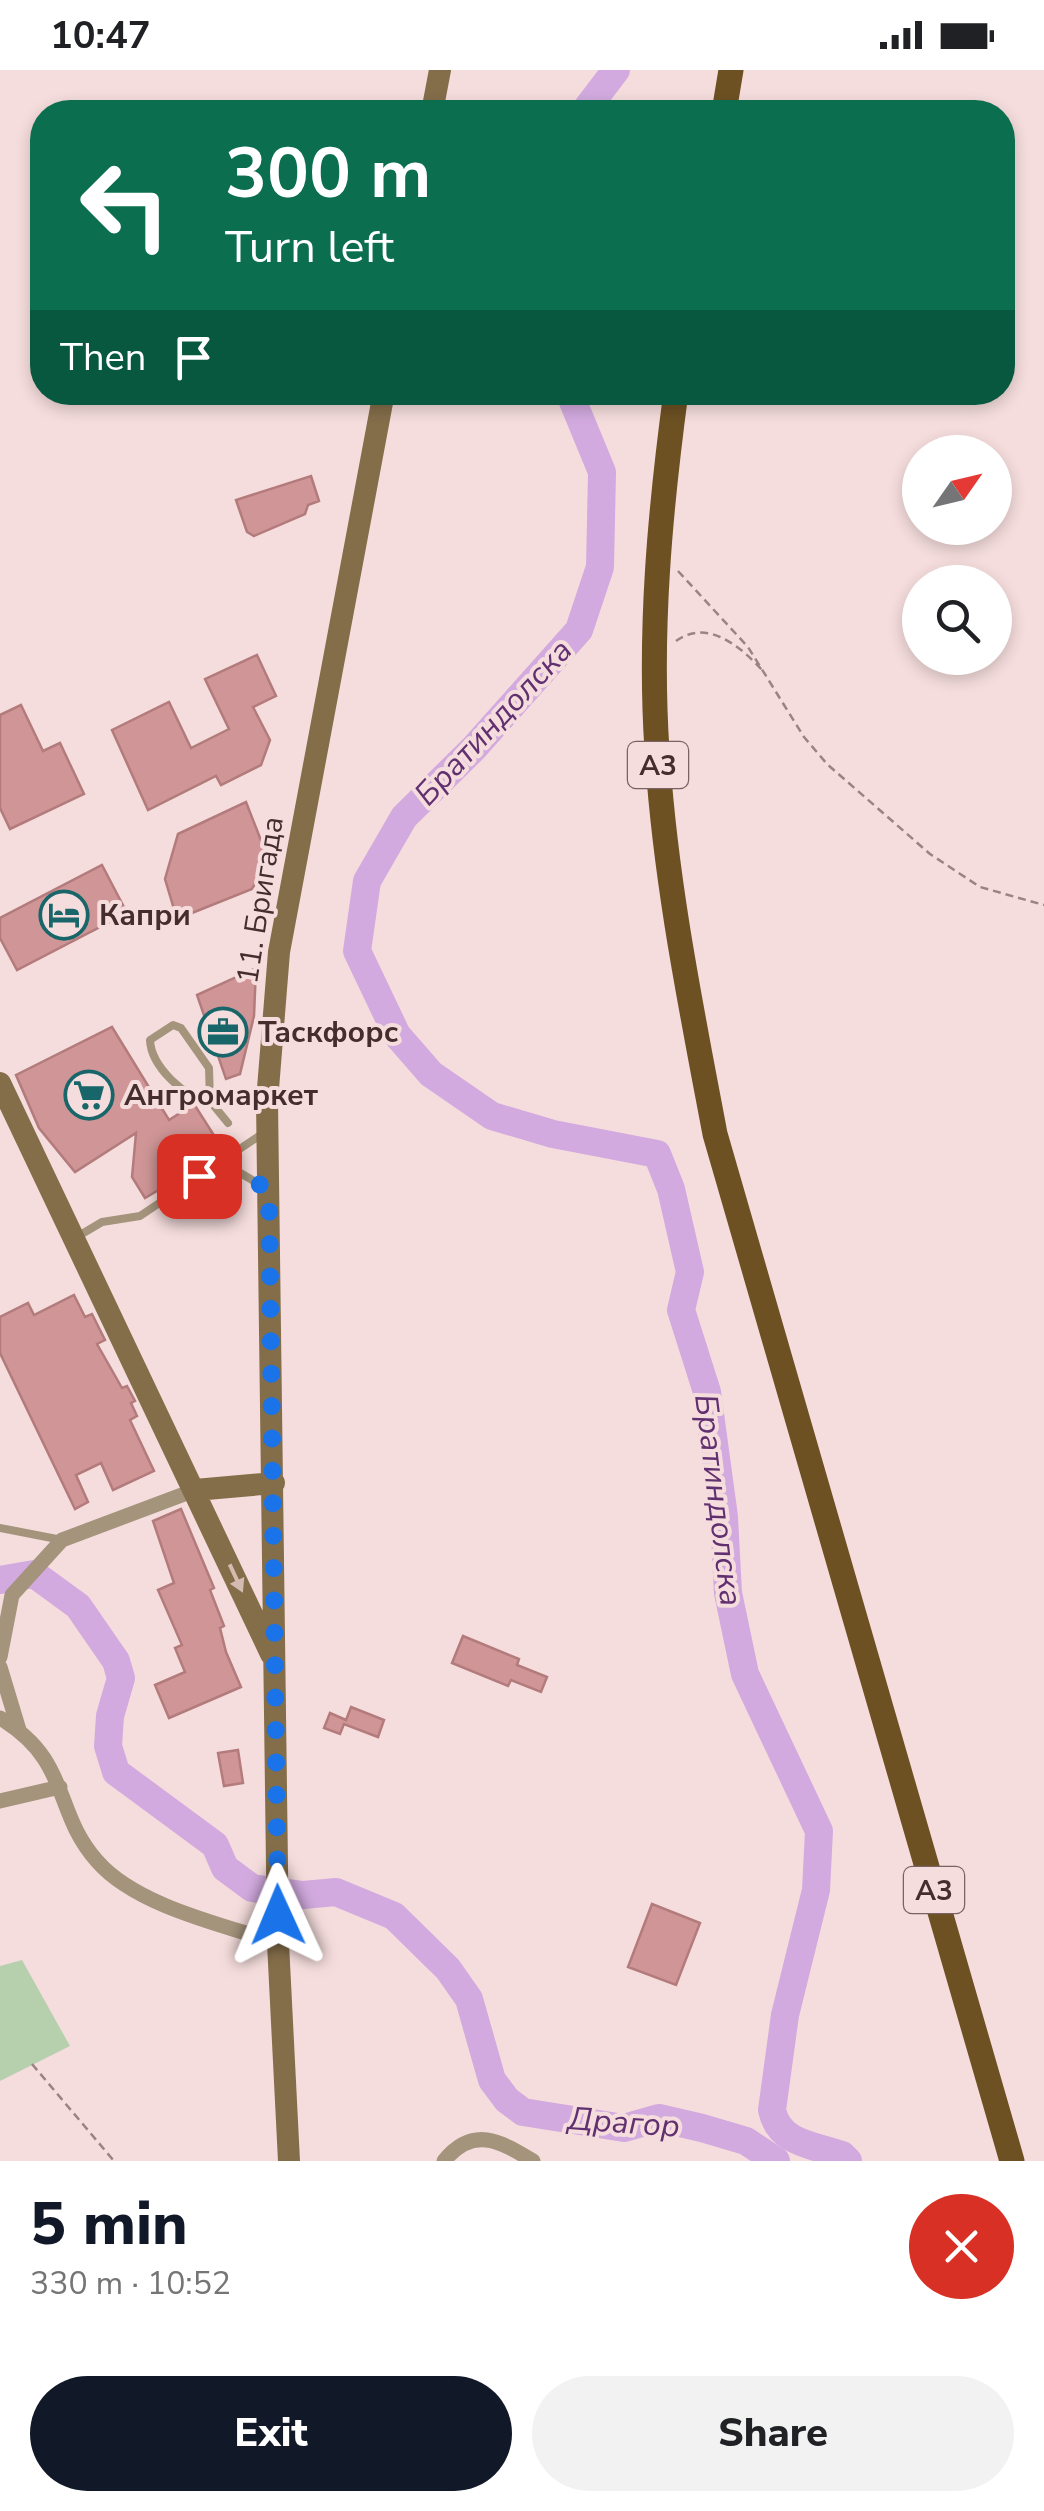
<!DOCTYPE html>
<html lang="en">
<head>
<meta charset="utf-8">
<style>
	body { margin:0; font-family:"Nunito Sans",sans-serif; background:#f2f2f2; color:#202124; height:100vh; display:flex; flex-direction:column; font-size:38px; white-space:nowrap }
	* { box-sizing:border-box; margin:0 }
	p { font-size:32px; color:#757577 }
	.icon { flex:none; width:55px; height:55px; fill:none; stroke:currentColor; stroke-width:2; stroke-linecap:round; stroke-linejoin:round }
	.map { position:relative; height:2091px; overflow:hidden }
	.side { display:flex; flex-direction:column; background:#fff; flex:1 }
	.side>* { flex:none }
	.banner { position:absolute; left:30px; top:30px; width:985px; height:305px; border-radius:40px; box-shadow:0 5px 15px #0003; background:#0b6e4f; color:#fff; overflow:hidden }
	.needle { width:65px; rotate:56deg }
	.buttons { position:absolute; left:902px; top:365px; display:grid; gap:20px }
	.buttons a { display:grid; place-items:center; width:110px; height:110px; border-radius:50%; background:#fff; box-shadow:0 5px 15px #0003; font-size:50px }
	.pin { position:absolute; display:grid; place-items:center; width:85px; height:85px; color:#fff; margin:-42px; border-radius:20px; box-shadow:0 5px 15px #0006 }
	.me { position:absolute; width:110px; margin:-55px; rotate:359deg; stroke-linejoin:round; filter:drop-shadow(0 0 8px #0008) }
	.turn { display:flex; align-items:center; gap:35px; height:210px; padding:0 30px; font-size:45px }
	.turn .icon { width:130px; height:130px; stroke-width:2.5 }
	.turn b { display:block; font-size:70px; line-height:85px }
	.then { display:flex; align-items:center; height:95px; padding:0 30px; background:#0003; gap:20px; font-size:38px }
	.round { display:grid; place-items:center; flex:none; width:105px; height:105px; border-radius:52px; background:#f2f2f2 }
	.summary { display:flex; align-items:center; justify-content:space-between; height:170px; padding:0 30px }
	h1 { font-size:60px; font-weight:800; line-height:75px; color:#111827 }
	.cta { display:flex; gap:20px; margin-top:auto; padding:20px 30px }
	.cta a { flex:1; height:115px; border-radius:60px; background:#111827; color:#fff; font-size:40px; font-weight:800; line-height:115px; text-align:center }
	.cta a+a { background:#f2f2f2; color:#202124 }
	.status { display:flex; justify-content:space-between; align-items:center; height:70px; padding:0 50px; background:#fff; direction:ltr }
	.status svg { height:28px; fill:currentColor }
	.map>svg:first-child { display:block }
	.green { fill:#b6d0ad }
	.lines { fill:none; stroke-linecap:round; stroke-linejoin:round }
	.river { stroke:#d2aadf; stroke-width:28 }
	.building { fill:#d09697; stroke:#b37b7c; stroke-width:2.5 }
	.path { stroke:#9b8383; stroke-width:2.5; stroke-dasharray:8 5; stroke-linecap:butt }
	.service { stroke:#a4947c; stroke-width:8 }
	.minor { stroke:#a4947c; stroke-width:15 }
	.secondary { stroke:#846d49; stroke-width:22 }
	.primary { stroke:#6d5123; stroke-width:25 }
	.oneway { fill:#d4bbb1 }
	.route { stroke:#1a73e8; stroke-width:18; stroke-dasharray:0 32.4 }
	.labels { text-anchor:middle; stroke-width:8; stroke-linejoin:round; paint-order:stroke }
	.shield { fill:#f6dddd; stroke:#7a6262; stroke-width:2.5 }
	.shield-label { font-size:28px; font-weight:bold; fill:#452d2e }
	.street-label { font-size:30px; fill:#452d2e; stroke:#f6dddd }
	.poi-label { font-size:30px; font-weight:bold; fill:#452d2e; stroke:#f6dddd; text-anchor:start }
	.water-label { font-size:32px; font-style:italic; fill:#613070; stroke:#f6dddd }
</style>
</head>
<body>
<div class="status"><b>10:47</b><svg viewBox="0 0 49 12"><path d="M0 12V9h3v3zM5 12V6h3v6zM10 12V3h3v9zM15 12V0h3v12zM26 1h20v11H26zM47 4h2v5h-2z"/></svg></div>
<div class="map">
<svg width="1044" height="2091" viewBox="0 0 1044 2091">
	<rect width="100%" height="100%" fill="#f6dddd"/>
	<path class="green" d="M22,1890L70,1976L0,2011V1896Z"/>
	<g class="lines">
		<path class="river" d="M584,42L616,0
			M569,322L602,402L600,497L579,560L474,678L404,747L367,811L357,881L397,965L431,1004L492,1046L553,1064L657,1084L671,1119L690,1202L681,1240L707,1322L724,1447L728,1523L745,1604L819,1761L816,1820L785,1945L772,2040C779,2074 814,2075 842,2085L848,2091
			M0,1510L34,1504L78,1536L116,1591L121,1608L110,1646L108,1676L116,1702L215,1775L225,1798L252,1818L303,1825L336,1822L394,1846L448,1899L469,1929L492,2010L507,2030L523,2042L624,2058L659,2048L702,2058L746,2071L776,2091"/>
	</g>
	<path class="building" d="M311,406L319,431L308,435L305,444L254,466L247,462L236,430Z
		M257,585L276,626L253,637L270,670L261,695L221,715L216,706L148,740L112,660L169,632L191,678L229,659L205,609Z
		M21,635L43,681L60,673L84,724L10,759L0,738V645Z
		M246,732L269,791L252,819L177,849L165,809L178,764Z
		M102,795L127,843L17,900L0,868V848Z
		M256,898L254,946L240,1004L226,1009L197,925Z
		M112,957L169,1050L194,1034L224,1081L145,1128L132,1107L136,1063L75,1102L39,1058L16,1005Z
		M74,1225L85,1247L92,1244L105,1270L97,1274L122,1318L127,1316L135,1331L131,1333L137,1346L130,1350L154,1401L113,1420L101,1393L76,1405L88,1432L75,1439L0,1283V1247L28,1233L34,1245Z
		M181,1439L214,1518L210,1520L224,1556L220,1558L226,1582L241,1617L169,1648L155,1615L185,1602L175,1578L182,1575L158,1520L174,1513L153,1451Z
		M463,1566L519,1589L517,1595L547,1607L541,1622L511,1610L508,1616L452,1593Z
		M351,1637L384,1650L378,1667L344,1654L340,1664L324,1658L330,1643L346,1650Z
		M238,1680L243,1713L224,1716L218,1683Z
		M652,1834L700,1853L676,1915L628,1897Z"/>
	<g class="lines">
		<path class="path" d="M678,501L748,577L804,667L827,694L930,784L980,817L1044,835
			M676,571C708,548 741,577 763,601
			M32,1994L114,2091"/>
		<path class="service" d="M210,1031C185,1029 151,996 150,970L173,955L181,958L209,998L210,1031L228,1053
			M203,1105L237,1101L264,1117
			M75,1168L102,1152L140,1146L265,1062
			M0,1458L62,1470"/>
		<path class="minor" d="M0,1587L12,1525L62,1470L195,1420
			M0,1597L19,1660
			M0,1648C72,1692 52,1740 97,1791C136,1836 223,1855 278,1873
			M0,1731L60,1717
			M444,2091C473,2055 500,2071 533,2091"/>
		<path class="secondary" d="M432,42L440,0
			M0,1013L271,1584
			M195,1420L274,1413
			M289,2091L278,1873L267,1031L279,882L384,322"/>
		<path class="primary" d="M724,42L731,0
			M676,322C660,441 649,560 657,680C665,810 691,937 715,1064L1012,2091"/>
	</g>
	<defs><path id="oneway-solid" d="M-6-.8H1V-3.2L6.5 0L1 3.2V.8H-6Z" transform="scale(2.5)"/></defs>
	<use class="oneway" href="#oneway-solid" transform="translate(236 1508) rotate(65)"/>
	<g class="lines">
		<path class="route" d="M199,1106L237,1101L269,1120L278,1845"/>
	</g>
	<defs>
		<g id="hotel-ring" transform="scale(2.5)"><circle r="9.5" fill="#f6dddd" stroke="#186669" stroke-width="1.5"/><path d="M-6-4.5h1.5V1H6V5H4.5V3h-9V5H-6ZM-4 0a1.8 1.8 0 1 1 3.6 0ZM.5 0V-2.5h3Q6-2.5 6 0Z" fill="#186669"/></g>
		<g id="office-ring" transform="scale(2.5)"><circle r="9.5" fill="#f6dddd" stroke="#186669" stroke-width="1.5"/><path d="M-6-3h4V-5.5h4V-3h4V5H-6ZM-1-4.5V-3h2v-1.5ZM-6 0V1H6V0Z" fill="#186669"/></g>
		<g id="supermarket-ring" transform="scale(2.5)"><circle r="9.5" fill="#f6dddd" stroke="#186669" stroke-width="1.5"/><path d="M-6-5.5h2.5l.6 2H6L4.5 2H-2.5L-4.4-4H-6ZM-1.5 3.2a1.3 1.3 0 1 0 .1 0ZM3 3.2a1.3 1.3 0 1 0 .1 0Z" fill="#186669"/></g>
	</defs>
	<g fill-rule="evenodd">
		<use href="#hotel-ring" x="64" y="845"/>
		<use href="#office-ring" x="223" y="962"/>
		<use href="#supermarket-ring" x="89" y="1025"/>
	</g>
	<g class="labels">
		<g class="shield">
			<rect x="628" y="672" width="60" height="46" rx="8"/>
			<rect x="904" y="1797" width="60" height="46" rx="8"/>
		</g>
		<g class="shield-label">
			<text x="658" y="705">A3</text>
			<text x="934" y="1830">A3</text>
		</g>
		<g class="street-label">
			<text transform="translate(260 830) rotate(-81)" y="10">11. Бригада</text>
		</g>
		<g class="poi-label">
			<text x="99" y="855">Капри</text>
			<text x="258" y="972">Таскфорс</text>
			<text x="124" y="1035">Ангромаркет</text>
		</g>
		<g class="water-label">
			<text transform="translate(493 652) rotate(-47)" y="11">Братиндолска</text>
			<text transform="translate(719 1430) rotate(83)" y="11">Братиндолска</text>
			<text transform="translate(624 2052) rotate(4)" y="11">Драгор</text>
		</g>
	</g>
</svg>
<div class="buttons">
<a><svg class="needle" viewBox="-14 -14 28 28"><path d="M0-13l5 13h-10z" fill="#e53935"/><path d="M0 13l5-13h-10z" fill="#757577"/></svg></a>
<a><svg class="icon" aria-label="search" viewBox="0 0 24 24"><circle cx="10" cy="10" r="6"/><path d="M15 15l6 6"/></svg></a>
</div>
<div class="pin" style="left:199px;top:1106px;background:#d93025"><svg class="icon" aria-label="arrive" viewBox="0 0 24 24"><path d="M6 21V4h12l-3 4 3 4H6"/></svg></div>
<svg class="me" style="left:278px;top:1845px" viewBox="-20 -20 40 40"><path d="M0-17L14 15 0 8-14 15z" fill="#1a73e8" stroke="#fff" stroke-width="4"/></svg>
<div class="banner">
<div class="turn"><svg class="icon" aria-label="left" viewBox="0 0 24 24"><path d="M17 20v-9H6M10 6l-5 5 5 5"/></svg><div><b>300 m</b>Turn left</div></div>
<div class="then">Then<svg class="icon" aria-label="arrive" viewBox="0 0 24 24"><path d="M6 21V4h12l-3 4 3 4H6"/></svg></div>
</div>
</div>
<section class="side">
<div class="summary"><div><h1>5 min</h1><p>330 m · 10:52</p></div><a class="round" style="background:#d93025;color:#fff"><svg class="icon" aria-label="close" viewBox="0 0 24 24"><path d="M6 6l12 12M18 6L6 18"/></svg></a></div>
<div class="cta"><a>Exit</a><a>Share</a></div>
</section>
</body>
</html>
